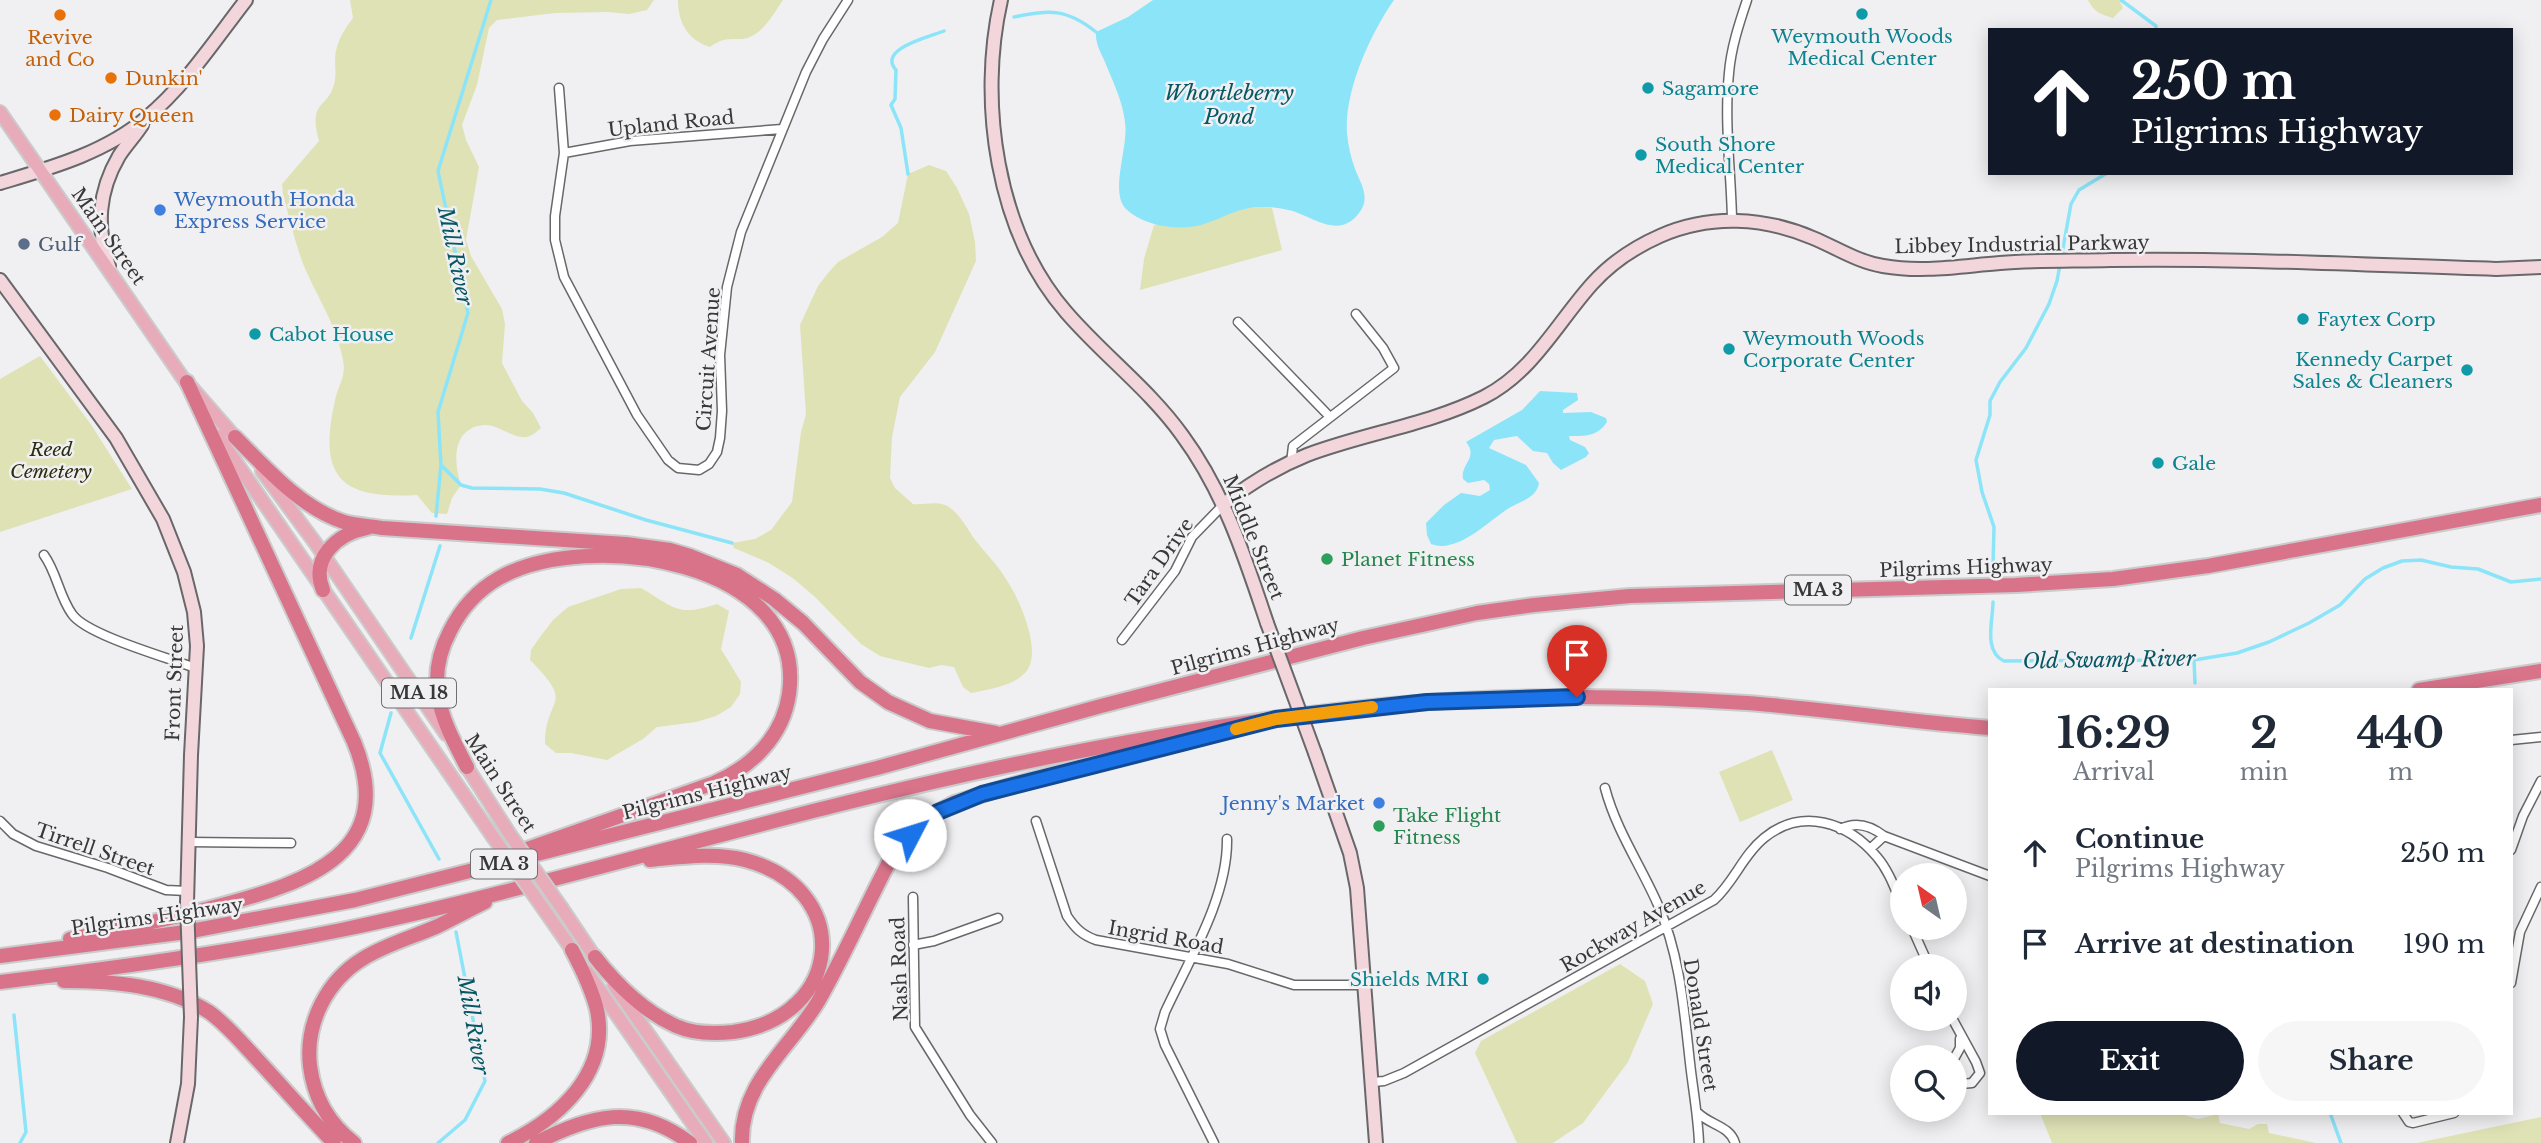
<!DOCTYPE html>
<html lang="en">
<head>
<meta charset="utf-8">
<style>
	body { margin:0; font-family:"Libre Baskerville",serif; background:#f6f6f7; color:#1f2937; height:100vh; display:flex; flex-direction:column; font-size:26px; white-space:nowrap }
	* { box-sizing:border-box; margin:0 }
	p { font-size:23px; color:#747a83 }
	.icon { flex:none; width:38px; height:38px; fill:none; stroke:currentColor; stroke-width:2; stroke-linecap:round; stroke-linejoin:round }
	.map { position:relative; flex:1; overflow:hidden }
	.sheet { position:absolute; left:1988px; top:688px; width:525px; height:427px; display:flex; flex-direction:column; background:#fff; border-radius:0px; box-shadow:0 4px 18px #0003 }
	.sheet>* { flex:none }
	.hud { position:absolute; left:1988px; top:28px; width:525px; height:147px; border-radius:0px; box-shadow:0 4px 18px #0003; background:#111827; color:#fff; overflow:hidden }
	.needle { width:46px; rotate:326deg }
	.tools { position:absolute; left:1890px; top:863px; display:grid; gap:14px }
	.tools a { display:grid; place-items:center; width:77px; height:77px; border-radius:50%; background:#fff; box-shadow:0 4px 18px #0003; font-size:35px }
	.pin { position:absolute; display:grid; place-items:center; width:60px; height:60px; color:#fff; margin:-72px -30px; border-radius:50% 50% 50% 0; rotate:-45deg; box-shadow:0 0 7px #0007 }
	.pin .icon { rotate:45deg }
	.me { position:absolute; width:77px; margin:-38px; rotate:50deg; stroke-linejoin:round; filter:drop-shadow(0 0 5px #0008) }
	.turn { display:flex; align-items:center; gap:24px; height:147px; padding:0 28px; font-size:32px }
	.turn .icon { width:91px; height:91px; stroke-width:2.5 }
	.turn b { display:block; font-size:49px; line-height:60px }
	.eta { display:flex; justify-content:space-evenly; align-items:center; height:119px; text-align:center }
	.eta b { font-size:42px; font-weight:800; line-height:49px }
	.button { display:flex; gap:14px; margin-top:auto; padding:14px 28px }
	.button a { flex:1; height:80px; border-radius:42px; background:#111827; color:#fff; font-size:28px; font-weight:800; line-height:80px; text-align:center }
	.button a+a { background:#f6f6f7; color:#1f2937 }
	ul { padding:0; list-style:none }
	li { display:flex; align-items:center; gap:21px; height:91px; padding:0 28px }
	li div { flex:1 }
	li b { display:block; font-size:26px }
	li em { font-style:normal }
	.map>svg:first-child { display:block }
	.green { fill:#dfe2b5 }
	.water { fill:#8ce4f9 }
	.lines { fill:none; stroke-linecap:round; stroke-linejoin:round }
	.stream { stroke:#8ce4f9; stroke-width:3.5 }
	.street-casing { stroke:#68686a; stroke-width:11 }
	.secondary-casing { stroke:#68686a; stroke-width:16 }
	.primary-casing { stroke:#cbcbcb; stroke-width:16 }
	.highway-casing { stroke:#cbcbcb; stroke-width:18 }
	.street { stroke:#fff; stroke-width:8 }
	.secondary { stroke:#f3d5dc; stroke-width:12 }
	.primary { stroke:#e8abb9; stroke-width:12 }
	.highway { stroke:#d8738a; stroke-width:14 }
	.secondary-bridge-casing { stroke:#68686a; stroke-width:16; stroke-linecap:butt }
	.primary-bridge-casing { stroke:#cbcbcb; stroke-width:16; stroke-linecap:butt }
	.secondary-bridge { stroke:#f3d5dc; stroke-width:12 }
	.primary-bridge { stroke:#e8abb9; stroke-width:12 }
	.route-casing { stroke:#114b97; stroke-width:18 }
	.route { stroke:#1a73e8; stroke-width:12 }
	.slow { stroke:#f59e0b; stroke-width:12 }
	.culture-dot { fill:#0f9aa8; stroke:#f0f0f2; stroke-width:2.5 }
	.food-dot { fill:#e8710a; stroke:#f0f0f2; stroke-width:2.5 }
	.shop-dot { fill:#3f7fe0; stroke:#f0f0f2; stroke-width:2.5 }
	.service-dot { fill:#5c6f8a; stroke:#f0f0f2; stroke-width:2.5 }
	.leisure-dot { fill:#2e9e5b; stroke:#f0f0f2; stroke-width:2.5 }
	.labels { text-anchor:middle; stroke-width:5; stroke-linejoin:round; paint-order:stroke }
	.shield { fill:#f0f0f2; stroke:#6f6f70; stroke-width:2 }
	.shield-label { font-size:18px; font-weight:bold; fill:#383838 }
	.culture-label { font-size:19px; fill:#0d838f; stroke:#f0f0f2; text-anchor:start }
	.food-label { font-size:19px; fill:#c56008; stroke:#f0f0f2; text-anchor:start }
	.street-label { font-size:19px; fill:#383838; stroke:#f0f0f2 }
	.shop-label { font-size:19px; fill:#366cbe; stroke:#f0f0f2; text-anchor:start }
	.service-label { font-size:19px; fill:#4e5e75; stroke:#f0f0f2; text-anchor:start }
	.park-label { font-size:19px; font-style:italic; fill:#2c2d0e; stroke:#f0f0f2 }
	.leisure-label { font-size:19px; fill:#27864d; stroke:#f0f0f2; text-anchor:start }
	.water-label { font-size:21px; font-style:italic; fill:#065664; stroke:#f0f0f2 }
</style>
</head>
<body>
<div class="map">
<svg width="2541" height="1143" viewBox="0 0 2541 1143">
	<rect width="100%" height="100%" fill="#f0f0f2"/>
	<path class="green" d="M350,0H654L647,10L629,14L608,12L555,13L497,20L489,28L477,85L462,125L466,140L479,167L466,240L471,256L502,309L505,324L502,363L522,401L533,413L541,428C535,433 530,438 522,437C510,436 498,425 485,425C452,427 453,461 461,485L452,498L447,514L432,513L417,495C335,500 318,473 336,396C340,383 346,375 343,360C337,325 315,294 302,261C294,239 289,216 283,194L282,184L319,141C307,98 330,110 335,80C336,73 335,65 335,58C336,42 344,30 353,18Z
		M678,0H783C774,13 761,38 742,39C728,39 722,38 710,47C688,40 678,23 678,0Z
		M2088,0H2119L2123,8L2113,18C2100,14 2094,12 2088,0Z
		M929,165L946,171L957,188L969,214L975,242L976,261L935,352L900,397L892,437L890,478L895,488L913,504C922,505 937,501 945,505C959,511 967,529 976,541C986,554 998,565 1006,579C1019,598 1041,647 1028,669C1017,686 989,689 971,693L963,687L954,667L941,665L929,668L880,656L861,644L815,597L794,579L769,563L734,548L732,543L755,539L771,530L792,502L801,432L806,414L800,325L818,286L828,273L838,262L882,237L898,223L908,174Z
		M1260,207L1272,208L1282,250L1140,290L1144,259L1154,225L1221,216L1240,209Z
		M40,356L90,423L132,489L0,532V379Z
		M641,588C675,608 678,617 717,604L729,611L721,649L741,682L740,694L731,707L716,716L696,722L657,727L643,739L607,760L571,753H556L545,744C545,695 577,707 530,660L531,650L540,637L553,620L568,607L621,589Z
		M1772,750L1793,800L1740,822L1719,772Z
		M1620,964L1645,981L1653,1004L1628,1062L1583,1123L1553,1143H1517L1475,1053L1481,1041Z
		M2040,1113H2177L2198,1119L2218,1114L2220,1123L2249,1129L2258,1124H2267L2269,1133L2316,1143H2052Z
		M2541,1117V1143H2417Z"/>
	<path class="water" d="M1153,0H1394C1370,34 1344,92 1347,133C1348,145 1351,158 1355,169C1361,184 1371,198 1359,213C1341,237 1319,221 1298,213C1288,209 1272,207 1261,207C1238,207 1222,219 1201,225C1178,231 1143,226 1126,209C1109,192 1129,147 1125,122C1123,103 1114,84 1107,67C1103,55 1095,46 1096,32L1128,17Z
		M1540,391L1577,393L1578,400L1563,410V413L1591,412L1606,418L1607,422C1597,437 1585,436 1569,436L1570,440L1585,447L1589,453L1586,457L1561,470L1553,463L1547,453L1533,451L1517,436L1494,440L1489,448L1526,465L1539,483C1536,500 1518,501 1506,510C1487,523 1456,554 1431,544L1427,535L1426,523L1444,505L1461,493L1480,496L1490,490L1489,484L1484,480L1468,483L1463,479C1460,464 1479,458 1466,442L1522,410Z"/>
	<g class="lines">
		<path class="stream" d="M2121,0L2156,26V30
			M1014,17C1050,10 1066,8 1096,32
			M908,174L901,128L891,105L895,99L896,70C877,49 929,37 944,31
			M442,466L461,485L472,488L540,489L564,493L646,520L732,543
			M436,516L441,465L438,412L468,313L438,171L491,0
			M1993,566L1994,527L1982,492L1976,460L1990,415V401L2000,382L2026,348L2049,304L2057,281L2071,204L2079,190L2107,173
			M1993,602C1993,621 1983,651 2004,661L2194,660L2237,653L2269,642L2309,623L2340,605L2365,579L2383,568L2402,561L2421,560L2451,567L2478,569L2511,582L2541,579
			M411,638L440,546
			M2194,660L2195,683
			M391,713L380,753L439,859
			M14,1015L26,1132L20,1143
			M2330,1113L2341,1143
			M438,1143L465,1120L485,1081L456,932"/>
		<g class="street-casing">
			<path id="street" d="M559,88L564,153L555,216V240L564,277L637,415L668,460L678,468L699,470L709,464L717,452L720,438L722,411L720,355L727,287L741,232L806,72L823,39L848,0
				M564,153L630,141L782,129
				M1732,219C1731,171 1724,122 1729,73C1731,48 1739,24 1747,0
				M1238,322L1330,417
				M1291,463L1293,446L1394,368L1383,348L1356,314
				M44,555C57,573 59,596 72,614C86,635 169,658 195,668
				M1122,640L1175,571L1192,537L1224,504
				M2511,740L2541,737
				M1605,788C1616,830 1641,866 1658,905C1680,955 1684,1010 1690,1063C1693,1090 1698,1116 1699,1143
				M0,821L13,834L36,846L108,868L166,890L187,891
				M1036,821L1067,916C1075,928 1082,935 1096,940L1228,964L1294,985H1366
				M1840,829C1856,821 1870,825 1884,836L1990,876
				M188,842L291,843
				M1870,849L1884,836
				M2511,850L2523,816L2541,781
				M913,897L915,1027L970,1115L992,1143
				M1912,928L1929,966
				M913,945L934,941L998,918
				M2511,983L2520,932L2541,887
				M1952,1018L1976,1062L1980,1073L1972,1083L1961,1084L1955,1080
				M1955,1057L1960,1048V1039
				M1373,1082L1384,1081L1404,1073L1714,900C1734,882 1743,855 1764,838C1802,807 1848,822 1877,857C1889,871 1895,889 1902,905
				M1698,1113C1710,1125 1730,1126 1735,1143
				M2403,1113L2409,1122L2413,1123L2454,1113
				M1214,1143L1165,1045L1160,1029L1165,1012C1189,960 1228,897 1227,839"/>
		</g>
		<g class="secondary-casing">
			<path id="secondary" d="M1001,0C978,101 996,231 1066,312C1103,355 1149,389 1182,435C1224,492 1245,557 1267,623
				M0,183C50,168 105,153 146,118C185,86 215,40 246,0
				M109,266C96,227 98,192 119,156C126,145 135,136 142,125
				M0,280L116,438L163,519L184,572L194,612L197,646L191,755L187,903
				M1224,504C1249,484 1277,467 1307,455C1365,433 1428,425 1484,397C1533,372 1557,323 1592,284C1610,264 1635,247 1660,236C1710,214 1764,217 1813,238C1837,248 1858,262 1883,266C1923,273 1961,266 2000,263C2037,260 2074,261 2110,260C2239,258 2367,265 2496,269L2541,267
				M1315,753L1350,853L1357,888L1376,1143
				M177,1143L188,1084L191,1017"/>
		</g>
		<g class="primary-casing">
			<path id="primary" d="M0,112L191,390
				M192,388L240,443
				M218,436L493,837
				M262,471L316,544L446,734
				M463,761L509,833
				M561,907L600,965
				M545,911L577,957
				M587,972L706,1143
				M614,985L724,1143"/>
		</g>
		<g class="highway-casing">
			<path id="highway" d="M235,437C266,468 301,508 344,522C356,525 370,526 382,528L626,544L670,550L690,556L737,575L774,599L803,623L860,682L888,702L930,721L996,733
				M323,590C310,558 337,534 367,528
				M2419,690L2541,671
				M467,767C455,744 441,719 438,693C435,672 440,650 450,631C461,609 478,590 499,578C587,528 808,560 789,694C783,737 751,767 714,783L527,849
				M70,939C121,929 172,919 222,905C308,882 399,852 354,742L187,382
				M0,956L186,932L355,900L877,768L1101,706L1363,638L1477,613L1534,605L1630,596L2016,585L2113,579L2208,566L2541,505
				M595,957C617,985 643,1011 676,1026C694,1034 714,1034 733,1032C844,1017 855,889 745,860C715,852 681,857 650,860
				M64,981C113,981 166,985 209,1012C226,1024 240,1041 255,1057C281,1085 307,1115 334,1143
				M0,982C114,968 228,953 341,930C507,895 669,847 833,806C1017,760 1204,723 1392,705C1510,694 1629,695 1747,703C1828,709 1909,722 1990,728
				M354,1143C329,1124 314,1097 310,1066C305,1023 327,980 364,958C387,944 413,937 438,926C454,918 469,910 485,902
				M508,1143C559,1118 610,1073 597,1010C592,989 582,969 572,950
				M536,1143C591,1115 636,1102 690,1143
				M742,1143C740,1082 791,1048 819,1000C844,956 864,910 887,866L898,848L916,828L931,816L954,803L1023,782L1178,743"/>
		</g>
		<use href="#street" class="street"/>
		<use href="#secondary" class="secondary"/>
		<use href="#primary" class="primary"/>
		<use href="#highway" class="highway"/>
		<g class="secondary-bridge-casing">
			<path id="secondary-bridge" d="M1267,623L1315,753
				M187,903L191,1017"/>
		</g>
		<g class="primary-bridge-casing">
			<path id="primary-bridge" d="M509,833L561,907
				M493,837L545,911"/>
		</g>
		<use href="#secondary-bridge" class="secondary-bridge"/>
		<use href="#primary-bridge" class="primary-bridge"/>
	</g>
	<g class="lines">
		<g class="route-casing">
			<path id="route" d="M910,835L938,812L982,794L1276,719L1427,702L1577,697"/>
		</g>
		<use href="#route" class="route"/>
		<path class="slow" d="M1236,729L1276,719L1372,707"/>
	</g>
	<g class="culture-dot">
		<circle cx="1862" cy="14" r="7"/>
		<circle cx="1648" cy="88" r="7"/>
		<circle cx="1641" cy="155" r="7"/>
		<circle cx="2303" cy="319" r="7"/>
		<circle cx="255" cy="334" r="7"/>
		<circle cx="1729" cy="349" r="7"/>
		<circle cx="2467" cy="370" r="7"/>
		<circle cx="2158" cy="463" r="7"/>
		<circle cx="1483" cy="979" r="7"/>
	</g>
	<g class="food-dot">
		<circle cx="60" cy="15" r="7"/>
		<circle cx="111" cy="78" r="7"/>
		<circle cx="55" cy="115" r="7"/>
	</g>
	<g class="shop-dot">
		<circle cx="160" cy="210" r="7"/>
		<circle cx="1379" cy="803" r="7"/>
	</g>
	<circle class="service-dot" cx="24" cy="244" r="7"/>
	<g class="leisure-dot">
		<circle cx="1327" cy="559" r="7"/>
		<circle cx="1379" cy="826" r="7"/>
	</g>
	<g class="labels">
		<g class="shield">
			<rect x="1785" y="575.5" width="66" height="29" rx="5"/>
			<rect x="382" y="678.5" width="74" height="29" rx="5"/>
			<rect x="471" y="849.5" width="66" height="29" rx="5"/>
		</g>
		<g class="shield-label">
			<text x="1818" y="596">MA 3</text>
			<text x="419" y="699">MA 18</text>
			<text x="504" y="870">MA 3</text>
		</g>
		<g class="culture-label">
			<text x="1862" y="43" text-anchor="middle">Weymouth Woods<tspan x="1862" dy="22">Medical Center</tspan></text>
			<text x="1662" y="95">Sagamore</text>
			<text x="1655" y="151">South Shore<tspan x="1655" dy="22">Medical Center</tspan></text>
			<text x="2317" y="326">Faytex Corp</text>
			<text x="269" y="341">Cabot House</text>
			<text x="1743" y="345">Weymouth Woods<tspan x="1743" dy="22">Corporate Center</tspan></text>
			<text x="2453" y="366" text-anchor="end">Kennedy Carpet<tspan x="2453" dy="22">Sales &amp; Cleaners</tspan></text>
			<text x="2172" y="470">Gale</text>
			<text x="1469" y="986" text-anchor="end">Shields MRI</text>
		</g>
		<g class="food-label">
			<text x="60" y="44" text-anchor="middle">Revive<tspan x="60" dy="22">and Co</tspan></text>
			<text x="125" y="85">Dunkin'</text>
			<text x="69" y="122">Dairy Queen</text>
		</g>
		<g class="street-label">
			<text transform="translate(671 123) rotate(-6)" y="7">Upland Road</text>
			<text transform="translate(109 236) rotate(55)" y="7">Main Street</text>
			<text transform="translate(2022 244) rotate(-1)" y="7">Libbey Industrial Parkway</text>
			<text transform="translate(708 359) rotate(-86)" y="7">Circuit Avenue</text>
			<text transform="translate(1254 537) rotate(68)" y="7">Middle Street</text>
			<text transform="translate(1159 562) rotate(-55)" y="7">Tara Drive</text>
			<text transform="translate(1966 567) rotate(-2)" y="7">Pilgrims Highway</text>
			<text transform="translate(1255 646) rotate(-15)" y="7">Pilgrims Highway</text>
			<text transform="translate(174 683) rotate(-88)" y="7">Front Street</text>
			<text transform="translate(501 783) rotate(57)" y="7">Main Street</text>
			<text transform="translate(707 792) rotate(-14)" y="7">Pilgrims Highway</text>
			<text transform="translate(95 849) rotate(19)" y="7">Tirrell Street</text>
			<text transform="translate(157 916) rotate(-8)" y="7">Pilgrims Highway</text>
			<text transform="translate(1633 926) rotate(-30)" y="7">Rockway Avenue</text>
			<text transform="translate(1166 937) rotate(10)" y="7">Ingrid Road</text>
			<text transform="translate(899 969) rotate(-92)" y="7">Nash Road</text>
			<text transform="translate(1701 1025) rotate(81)" y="7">Donald Street</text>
		</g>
		<g class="shop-label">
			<text x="174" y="206">Weymouth Honda<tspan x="174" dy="22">Express Service</tspan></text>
			<text x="1365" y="810" text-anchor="end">Jenny's Market</text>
		</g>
		<g class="service-label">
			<text x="38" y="251">Gulf</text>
		</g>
		<g class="park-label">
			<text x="51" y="456">Reed<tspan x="51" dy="22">Cemetery</tspan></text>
		</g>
		<g class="leisure-label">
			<text x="1341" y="566">Planet Fitness</text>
			<text x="1393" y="822">Take Flight<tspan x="1393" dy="22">Fitness</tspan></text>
		</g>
		<g class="water-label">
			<text x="1229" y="100">Whortleberry<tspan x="1229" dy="24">Pond</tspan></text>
			<text transform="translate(455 256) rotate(78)" y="7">Mill River</text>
			<text transform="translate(2109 660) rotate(-1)" y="7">Old Swamp River</text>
			<text transform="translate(473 1025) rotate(80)" y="7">Mill River</text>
		</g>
	</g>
</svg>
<div class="tools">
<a><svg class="needle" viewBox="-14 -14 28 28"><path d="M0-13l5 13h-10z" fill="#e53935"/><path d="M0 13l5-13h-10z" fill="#747a83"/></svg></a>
<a><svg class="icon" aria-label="sound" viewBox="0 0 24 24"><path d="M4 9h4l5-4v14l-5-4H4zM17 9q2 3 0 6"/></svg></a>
<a><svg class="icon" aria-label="search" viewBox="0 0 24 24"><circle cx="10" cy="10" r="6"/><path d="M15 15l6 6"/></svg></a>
</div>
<div class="pin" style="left:1577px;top:697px;background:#d93025"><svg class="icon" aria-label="arrive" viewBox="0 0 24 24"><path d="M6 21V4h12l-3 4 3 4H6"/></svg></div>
<svg class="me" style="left:910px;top:835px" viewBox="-20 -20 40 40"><circle r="19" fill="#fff"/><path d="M0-13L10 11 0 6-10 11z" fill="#1a73e8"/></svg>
<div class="hud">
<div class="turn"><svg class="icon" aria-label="ahead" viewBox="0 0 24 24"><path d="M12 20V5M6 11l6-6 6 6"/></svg><div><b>250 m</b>Pilgrims Highway</div></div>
</div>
<section class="sheet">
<div class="eta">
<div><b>16:29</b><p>Arrival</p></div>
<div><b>2</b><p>min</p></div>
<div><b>440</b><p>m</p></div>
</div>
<ul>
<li><svg class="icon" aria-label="ahead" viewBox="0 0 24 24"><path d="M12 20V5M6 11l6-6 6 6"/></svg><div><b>Continue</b><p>Pilgrims Highway</p></div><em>250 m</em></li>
<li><svg class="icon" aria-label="arrive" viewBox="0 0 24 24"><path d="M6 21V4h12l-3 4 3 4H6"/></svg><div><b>Arrive at destination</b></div><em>190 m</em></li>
</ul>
<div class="button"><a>Exit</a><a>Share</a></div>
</section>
</div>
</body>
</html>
